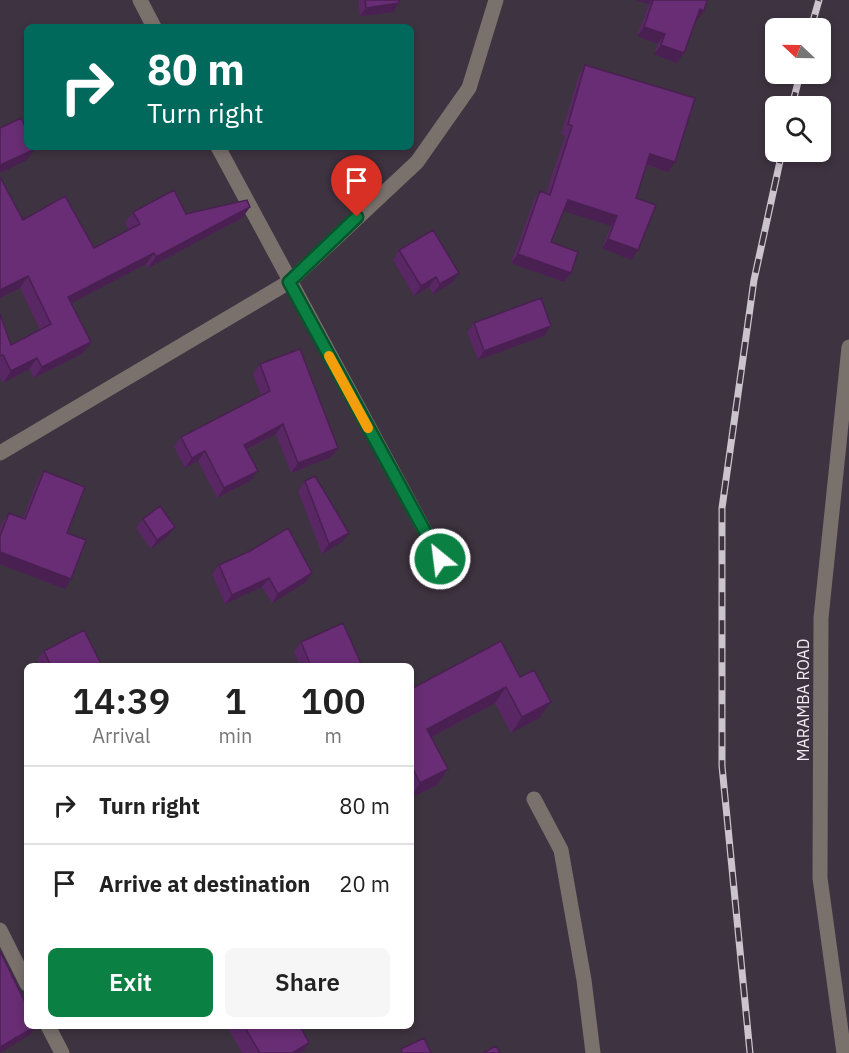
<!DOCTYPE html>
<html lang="en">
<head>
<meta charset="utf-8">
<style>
	body { margin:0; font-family:"IBM Plex Sans",sans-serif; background:#f6f6f6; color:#222; height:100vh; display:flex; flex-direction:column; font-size:22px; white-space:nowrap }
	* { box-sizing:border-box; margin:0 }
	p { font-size:20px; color:#767676 }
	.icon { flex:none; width:33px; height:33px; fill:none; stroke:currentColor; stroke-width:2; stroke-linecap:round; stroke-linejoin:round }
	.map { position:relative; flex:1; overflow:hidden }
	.details { position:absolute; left:24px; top:663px; width:390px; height:366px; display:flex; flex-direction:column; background:#fff; border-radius:9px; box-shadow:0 3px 9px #0003 }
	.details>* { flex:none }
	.top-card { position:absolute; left:24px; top:24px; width:390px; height:126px; border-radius:9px; box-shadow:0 3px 9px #0003; background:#00695c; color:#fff; overflow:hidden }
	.needle { width:39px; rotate:292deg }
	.controls { position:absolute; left:765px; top:18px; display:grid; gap:12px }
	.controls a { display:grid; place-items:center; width:66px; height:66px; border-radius:9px; background:#fff; box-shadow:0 3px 9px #0003; font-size:30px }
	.pin { position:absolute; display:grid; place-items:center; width:51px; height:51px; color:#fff; margin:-62px -26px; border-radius:50% 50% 50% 0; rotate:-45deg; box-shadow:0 0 6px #0007 }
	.pin .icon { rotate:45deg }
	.me { position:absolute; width:66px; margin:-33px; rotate:331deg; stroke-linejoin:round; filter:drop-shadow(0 0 4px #0008) }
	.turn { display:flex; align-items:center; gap:21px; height:126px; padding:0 24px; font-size:27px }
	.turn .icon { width:78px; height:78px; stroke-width:2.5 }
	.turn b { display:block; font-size:42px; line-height:51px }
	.eta { display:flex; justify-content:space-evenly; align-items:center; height:102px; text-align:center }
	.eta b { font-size:36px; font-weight:600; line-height:42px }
	.primary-button { display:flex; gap:12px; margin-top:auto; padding:12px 24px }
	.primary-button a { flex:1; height:69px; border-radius:9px; background:#0b8043; color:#fff; font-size:24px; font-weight:600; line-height:69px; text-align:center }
	.primary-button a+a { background:#f6f6f6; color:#222 }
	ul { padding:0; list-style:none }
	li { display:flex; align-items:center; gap:18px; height:78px; padding:0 24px; border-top:2px solid #e0e0e0 }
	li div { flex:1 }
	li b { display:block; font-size:22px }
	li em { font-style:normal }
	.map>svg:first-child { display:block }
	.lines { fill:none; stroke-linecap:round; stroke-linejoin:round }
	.minor { stroke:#7a716d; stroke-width:15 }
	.rail-casing { stroke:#ccc4cd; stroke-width:7 }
	.rail { stroke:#3e3340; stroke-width:4.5; stroke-dasharray:14; stroke-linecap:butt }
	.wall { fill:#592764 }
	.shaded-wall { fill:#492051 }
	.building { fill:#682d74; stroke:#492051; stroke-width:1.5 }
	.route-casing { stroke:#07532c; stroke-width:15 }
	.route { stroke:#0b8043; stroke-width:10 }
	.slow { stroke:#f59e0b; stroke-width:10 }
	.labels { text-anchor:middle; stroke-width:4.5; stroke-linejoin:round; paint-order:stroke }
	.street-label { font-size:16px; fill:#f2ebf3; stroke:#3e3340 }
</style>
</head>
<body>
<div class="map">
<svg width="849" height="1053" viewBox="0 0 849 1053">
	<rect width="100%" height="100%" fill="#3e3340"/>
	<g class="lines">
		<path class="minor" d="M140,0L154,27
			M218,147L440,559
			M0,453L289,282L417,162L469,88L496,0
			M534,799L561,850L584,980L593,1053
			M0,930L27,984
			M48,1026L62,1053
			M844,1053L820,878L821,618L849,347"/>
		<g class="rail-casing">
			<path id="rail" d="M811,28L819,0
				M792,106L800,74
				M750,1053L722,766V508L754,280L782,152"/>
		</g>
		<use href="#rail" class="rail"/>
	</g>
	<path class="wall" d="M358,0H399V3L393,12L360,16Z
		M635,0H707L697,20H696L684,53L677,63L654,54L658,44L637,36L649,4Z
		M585,65L668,172L646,165L636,198L638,250L631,260L602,248L611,226L564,210L551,242L571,273L564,282L511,263L534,200L540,191L546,193L565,136L561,134L579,75Z
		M250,207L242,218L148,268L146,264L71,303L91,342L83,353L34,378L29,369L3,383L0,377V314L11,345L40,330L20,288L23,220L94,248L129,230L125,223L133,212L186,214Z
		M399,250L453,282L433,294L429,287L414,296L393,260Z
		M474,323L544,336L478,360L467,332Z
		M260,364L338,448L331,457L291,473L276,434L247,450L258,471L251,480L217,498L198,461L185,468L174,447L181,437L261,395L253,374Z
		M44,471L67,533L65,589L0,564V528L2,522L9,513L23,518L37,481Z
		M305,481L342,542L322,554L298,491Z
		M143,519L168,536L151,549L136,528Z
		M219,565L312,573L305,583L272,603L262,587L225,604L212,574Z
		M501,641L539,718L511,733L495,703L432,737L448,769L437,785L411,798V689Z
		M301,642L362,666H300L294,652Z
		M44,651L102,666H40L37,660Z
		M227,1026H300L309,1043L302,1053H242Z"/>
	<path class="shaded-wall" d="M635,0H652L649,4Z
		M399,3L393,12L360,16L366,8Z
		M700,9L704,11L697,20L693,19Z
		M644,27L665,34L658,44L637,36Z
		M661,45L684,53L677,63L654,54Z
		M35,149L27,160L0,173V165Z
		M650,154L675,162L668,172L643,163Z
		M568,200L617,216L611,226L561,210Z
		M250,207L242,218L148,268L156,257Z
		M608,239L638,250L631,260L602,248Z
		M154,253L146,264L60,309L68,297Z
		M518,254L571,273L564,282L511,263Z
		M459,273L453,282L433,294L440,284Z
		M28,276L20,288L0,298V290Z
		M436,277L429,287L414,296L421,286Z
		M551,326L544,336L478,360L484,351Z
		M91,342L83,353L34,378L42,367Z
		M37,358L29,369L3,383L11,371Z
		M283,424L276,434L237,454L244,445Z
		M338,448L331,457L291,473L298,463Z
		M205,451L198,461L185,468L192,458Z
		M258,471L251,480L217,498L224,488Z
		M175,527L168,536L151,549L157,540Z
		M349,533L342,542L322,554L329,544Z
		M0,552L71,579L65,589L0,564Z
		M312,573L305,583L272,603L278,594Z
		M269,578L262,587L225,604L232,595Z
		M506,687L495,703L416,745L427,729Z
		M551,702L539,718L511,733L522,717Z
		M448,769L437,785L411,798V797L420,783Z
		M37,1026L30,1035L0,1053V1047Z
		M309,1043L302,1053H292Z"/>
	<path class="building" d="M365,0H399V3L366,8Z
		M653,0H707L704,11L700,9L684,53L661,45L665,34L644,27Z
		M585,65L695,98L675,162L650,154L636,198L656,205L638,250L608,239L617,216L568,200L551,242L578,252L571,273L518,254L540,191L550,195L572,126L568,124Z
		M21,118L27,131V147H34L35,149L0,165V128Z
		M0,177L23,220L65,196L94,248L140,224L133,212L174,190L186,214L247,200L250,207L156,257L154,253L68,297L91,342L42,367L37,358L11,371L3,355L0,356V314L11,345L51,324L28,276L0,290Z
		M433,230L459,273L440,284L436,277L421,286L399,250Z
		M541,298L551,326L484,351L474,323Z
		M300,349L338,448L298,463L283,424L244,445L258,471L224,488L205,451L192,458L181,437L270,391L260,364Z
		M44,471L85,487L67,533L86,540L71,579L0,552V536L9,513L25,519Z
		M315,476L349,533L329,544L305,481Z
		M160,506L175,527L157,540L143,519Z
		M288,528L312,573L278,594L269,578L232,595L219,565L250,551Z
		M343,623L362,666H311L301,642Z
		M84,630L102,666H51L44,651Z
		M501,641L520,677L534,670L551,702L522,717L506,687L427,729L448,769L420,783L411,765V689Z
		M0,951L27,1006V1026H36L0,1047Z
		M244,1026H300L309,1043L292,1053H260Z
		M424,1038L431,1053H402L401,1049Z
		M496,1046L500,1053H483Z"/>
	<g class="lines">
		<g class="route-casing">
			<path id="route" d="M357,217L289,282L440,559"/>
		</g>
		<use href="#route" class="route"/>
		<path class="slow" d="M329,356L368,428"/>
	</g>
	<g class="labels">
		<g class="street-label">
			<text transform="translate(803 700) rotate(-90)" y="6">MARAMBA ROAD</text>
		</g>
	</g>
</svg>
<div class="controls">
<a><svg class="needle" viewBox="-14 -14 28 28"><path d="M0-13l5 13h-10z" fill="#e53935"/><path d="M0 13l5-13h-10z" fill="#767676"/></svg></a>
<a><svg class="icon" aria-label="search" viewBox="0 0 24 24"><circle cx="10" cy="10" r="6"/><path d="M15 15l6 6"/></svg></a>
</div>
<div class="pin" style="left:357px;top:217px;background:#d93025"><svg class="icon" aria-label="arrive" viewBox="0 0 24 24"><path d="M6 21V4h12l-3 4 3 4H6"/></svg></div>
<svg class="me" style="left:440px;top:559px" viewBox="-20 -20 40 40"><circle r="17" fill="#0b8043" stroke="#fff" stroke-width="3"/><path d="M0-11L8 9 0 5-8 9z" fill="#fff"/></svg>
<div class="top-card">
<div class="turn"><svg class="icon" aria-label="right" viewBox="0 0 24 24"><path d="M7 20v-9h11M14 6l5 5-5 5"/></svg><div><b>80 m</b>Turn right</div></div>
</div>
<section class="details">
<div class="eta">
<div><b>14:39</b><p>Arrival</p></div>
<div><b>1</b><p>min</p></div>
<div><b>100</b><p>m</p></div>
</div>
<ul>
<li><svg class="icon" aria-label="right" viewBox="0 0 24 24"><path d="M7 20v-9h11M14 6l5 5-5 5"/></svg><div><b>Turn right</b></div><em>80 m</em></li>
<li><svg class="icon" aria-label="arrive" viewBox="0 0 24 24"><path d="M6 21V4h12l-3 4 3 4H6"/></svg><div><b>Arrive at destination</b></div><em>20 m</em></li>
</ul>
<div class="primary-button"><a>Exit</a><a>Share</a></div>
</section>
</div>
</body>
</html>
